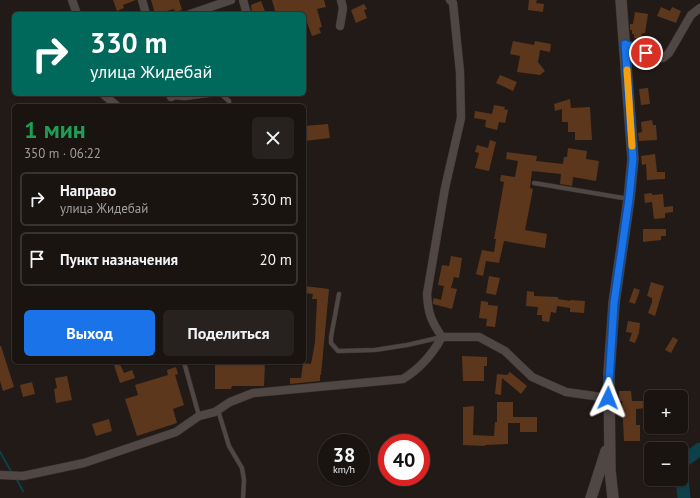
<!DOCTYPE html>
<html lang="ru">
<head>
<meta charset="utf-8">
<style>
	body { margin:0; font-family:"PT Sans",sans-serif; background:#27211f; color:#f1f3f6; height:100vh; display:flex; flex-direction:column; font-size:15px; white-space:nowrap }
	* { box-sizing:border-box; margin:0 }
	p { font-size:13px; color:#9f9e9f }
	.icon { flex:none; width:22px; height:22px; fill:none; stroke:currentColor; stroke-width:2; stroke-linecap:round; stroke-linejoin:round }
	.map { position:relative; flex:1; overflow:hidden }
	.drawer { position:absolute; left:12px; top:104px; width:294px; height:260px; display:flex; flex-direction:column; background:#1a1411; border-radius:6px; box-shadow:0 1px 3px #0004,0 0 0 1px #383331 }
	.drawer>* { flex:none }
	.guide { position:absolute; left:12px; top:12px; width:294px; height:84px; border-radius:6px; box-shadow:0 1px 3px #0004,0 0 0 1px #383331; background:#00695c; color:#fff; overflow:hidden }
	.buttons { position:absolute; left:644px; top:390px; display:grid; gap:8px }
	.buttons a { display:grid; place-items:center; width:44px; height:44px; border-radius:6px; background:#1a1411; box-shadow:0 1px 3px #0004,0 0 0 1px #383331; font-size:20px }
	.speed { position:absolute; left:318px; top:434px; display:flex; gap:8px; font-size:20px; font-weight:700; text-align:center }
	.speed>* { display:grid; place-content:center; width:52px; height:52px; border-radius:50%; background:#1a1411; box-shadow:0 1px 3px #0004,0 0 0 1px #383331; line-height:1 }
	.speed small { font-size:10px; font-weight:400 }
	.speed .limit { border:6px solid #d22; background:#fff; color:#111 }
	.pin { position:absolute; display:grid; place-items:center; width:34px; height:34px; color:#fff; margin:-17px; border:2px solid #fff; border-radius:50%; box-shadow:0 1px 4px #0007 }
	.me { position:absolute; width:44px; margin:-22px; rotate:2deg; stroke-linejoin:round; filter:drop-shadow(0 0 3px #0008) }
	.turn { display:flex; align-items:center; gap:14px; height:84px; padding:0 12px; font-size:18px }
	.turn .icon { width:52px; height:52px; stroke-width:2.5 }
	.turn b { display:block; font-size:28px; line-height:34px }
	.round { display:grid; place-items:center; flex:none; width:42px; height:42px; border-radius:6px; background:#27211f }
	.head { display:flex; align-items:center; justify-content:space-between; height:68px; padding:0 12px }
	h1 { font-size:24px; font-weight:700; line-height:30px; color:#1e9e55 }
	.primary-button { display:flex; gap:8px; margin-top:auto; padding:8px 12px }
	.primary-button a { flex:1; height:46px; border-radius:6px; background:#1a73e8; color:#fff; font-size:16px; font-weight:700; line-height:46px; text-align:center }
	.primary-button a+a { background:#27211f; color:#f1f3f6 }
	ul { padding:0; list-style:none }
	li { display:flex; align-items:center; gap:12px; height:54px; margin:0 8px 6px; padding:0 4px; border:2px solid #383331; border-radius:6px }
	li div { flex:1 }
	li b { display:block; font-size:15px }
	li em { font-style:normal }
	.map>svg:first-child { display:block }
	.lines { fill:none; stroke-linecap:round; stroke-linejoin:round }
	.stream { stroke:#0c404a; stroke-width:2 }
	.river { stroke:#0c404a; stroke-width:13 }
	.building { fill:#5d371c }
	.lane-casing { stroke:#393432; stroke-width:5 }
	.street-casing { stroke:#393432; stroke-width:9 }
	.secondary-casing { stroke:#393432; stroke-width:12 }
	.lane { stroke:#504744; stroke-width:4 }
	.street { stroke:#504744; stroke-width:8 }
	.secondary { stroke:#504744; stroke-width:11 }
	.route-casing { stroke:#114b97; stroke-width:10 }
	.route { stroke:#1a73e8; stroke-width:7 }
	.slow { stroke:#f59e0b; stroke-width:7 }
</style>
</head>
<body>
<div class="map">
<svg width="700" height="498" viewBox="0 0 700 498">
	<rect width="100%" height="100%" fill="#221a17"/>
	<g class="lines">
		<path class="stream" d="M0,452L12,473
			M16,478L23,491"/>
		<path class="river" d="M681,463L700,449
			M681,467L684,498"/>
	</g>
	<path class="building" d="M113,0H136L123,5L124,8L117,11Z
		M151,0H179L182,10L175,12L174,9L155,14Z
		M272,0H324L326,7L317,9L322,27L319,28L321,33L312,36L304,14H276Z
		M529,0H537L536,3L544,4L543,12L528,10Z
		M261,1L266,14H252L251,5Z
		M364,4L367,9L364,10L367,18L356,23L351,10Z
		M661,7L670,11L672,7L681,11L676,23L657,16Z
		M635,12L648,14L645,33H642L641,39L634,38V34H632V30H630V24H633Z
		M513,41L534,45L535,41L551,44L550,52L540,50L538,62L545,71L540,75L517,72L520,56L510,54Z
		M500,75L517,82L513,91L496,83Z
		M648,88L650,104L641,105L639,89Z
		M570,99L571,108L590,107L592,140H575V132H568V122H562V109L555,111L554,104Z
		M494,105L505,107L504,109L508,110L505,123L499,122L497,130L485,127L486,120L474,118L475,111L492,114Z
		M652,120L653,125H656L657,140L639,141L638,133L642,132L641,122Z
		M328,124L330,138L304,141V126Z
		M490,140L496,142L489,171L475,168L479,153L475,152L477,145L488,148Z
		M568,148L587,151L586,159L599,161L596,181L573,177L572,186L560,184L561,174L532,171L530,188L533,189L525,230L547,234L545,248L504,241L499,263L486,261L483,276L476,274L482,250L494,252L496,239H494L504,182L500,181L501,175L515,177L518,161L506,159L507,152L537,156L536,161L563,164L564,157H567Z
		M655,154L657,172H665V179L647,180L646,164L642,165L641,156Z
		M652,193V195L663,194L664,207L673,206V212L665,213V218L654,219L652,202L645,203L644,194Z
		M643,229H666V236H661V240L643,242Z
		M451,256L462,258L459,278L454,277L451,288L457,289L452,309L433,304V301L434,298L441,300L444,286L438,285L442,265L449,266Z
		M489,276L500,278L496,295L486,293Z
		M651,282L664,286L655,316L648,313L652,302V298L647,296Z
		M304,286L329,289L321,375H320V381L290,384V378H301L303,363L311,364L315,342L317,299H312L313,294L304,293Z
		M634,288L640,290L635,304L629,302Z
		M527,291L534,292V296L558,297V299L570,301V300L585,301L584,313L570,312V308L557,306L556,313L551,312L549,322L542,321V315H537L538,307L526,306Z
		M481,301L488,302V305L498,306L495,327L486,326L487,319L479,318Z
		M628,321L640,323L639,333L635,343L629,341L632,333L626,332Z
		M673,337L678,340L671,353L665,350Z
		M0,346H1L14,387L3,391L0,381Z
		M462,356L487,357V366H484V381H463Z
		M113,362H119L124,373L132,370L135,378L120,383Z
		M215,362H265L264,386H232L231,389H215Z
		M176,367L178,374L175,375L184,405L173,409L177,423L137,436L125,399L138,395L135,385L168,375L167,370Z
		M510,372L527,386L521,394L502,378L501,395L495,394L497,374L507,375Z
		M67,376L72,400L56,403L54,389L57,388L55,378Z
		M32,382L35,394L23,397L20,385Z
		M619,391H631L632,401H646V408L636,409V425H640V441H624L622,401H619Z
		M497,402H513V417H537V432H520V423H508V444L485,445V446L463,445V407L474,406L473,435L494,436L495,422H497Z
		M109,419L112,431L96,436L92,424Z"/>
	<g class="lines">
		<g class="lane-casing">
			<path id="lane" d="M221,94L229,101V106
				M171,97L185,98L216,94
				M534,183L629,199
				M339,294L331,337V343L338,351L375,350L407,345L442,337
				M184,362L199,416
				M218,410L229,446L242,468L244,480L243,498"/>
		</g>
		<g class="street-casing">
			<path id="street" d="M72,0L77,14
				M142,0L146,14
				M243,0L247,14
				M450,0L453,3L460,72L461,118L445,188L427,294C428,313 431,321 442,337H479L505,351L532,377L566,392L608,398
				M190,14L231,0
				M340,26L343,8L341,0
				M625,44L656,58H663L669,53L691,15L700,8
				M103,94L117,106
				M170,94L171,97
				M0,475L23,476L84,463L176,432L199,416L215,412L230,402L253,393L403,379C421,368 432,355 442,337"/>
		</g>
		<g class="secondary-casing">
			<path id="secondary" d="M591,498L606,451
				M613,498L610,470L609,373L614,303L629,199L633,159L621,0"/>
		</g>
		<use href="#lane" class="lane"/>
		<use href="#street" class="street"/>
		<use href="#secondary" class="secondary"/>
	</g>
	<g class="lines">
		<g class="route-casing">
			<path id="route" d="M608,398L614,303L629,199L633,159L625,44L646,53"/>
		</g>
		<use href="#route" class="route"/>
		<path class="slow" d="M627,70L632,146"/>
	</g>
</svg>
<div class="buttons">
<a>+</a>
<a>−</a>
</div>
<div class="speed"><div>38<small>km/h</small></div><div class="limit">40</div></div>
<div class="pin" style="left:646px;top:53px;background:#d93025"><svg class="icon" aria-label="arrive" viewBox="0 0 24 24"><path d="M6 21V4h12l-3 4 3 4H6"/></svg></div>
<svg class="me" style="left:608px;top:398px" viewBox="-20 -20 40 40"><path d="M0-17L14 15 0 8-14 15z" fill="#1a73e8" stroke="#fff" stroke-width="4"/></svg>
<div class="guide">
<div class="turn"><svg class="icon" aria-label="right" viewBox="0 0 24 24"><path d="M7 20v-9h11M14 6l5 5-5 5"/></svg><div><b>330 m</b>улица Жидебай</div></div>
</div>
<section class="drawer">
<div class="head"><div><h1>1 мин</h1><p>350 m · 06:22</p></div><a class="round"><svg class="icon" aria-label="close" viewBox="0 0 24 24"><path d="M6 6l12 12M18 6L6 18"/></svg></a></div>
<ul>
<li><svg class="icon" aria-label="right" viewBox="0 0 24 24"><path d="M7 20v-9h11M14 6l5 5-5 5"/></svg><div><b>Направо</b><p>улица Жидебай</p></div><em>330 m</em></li>
<li><svg class="icon" aria-label="arrive" viewBox="0 0 24 24"><path d="M6 21V4h12l-3 4 3 4H6"/></svg><div><b>Пункт назначения</b></div><em>20 m</em></li>
</ul>
<div class="primary-button"><a>Выход</a><a>Поделиться</a></div>
</section>
</div>
</body>
</html>
